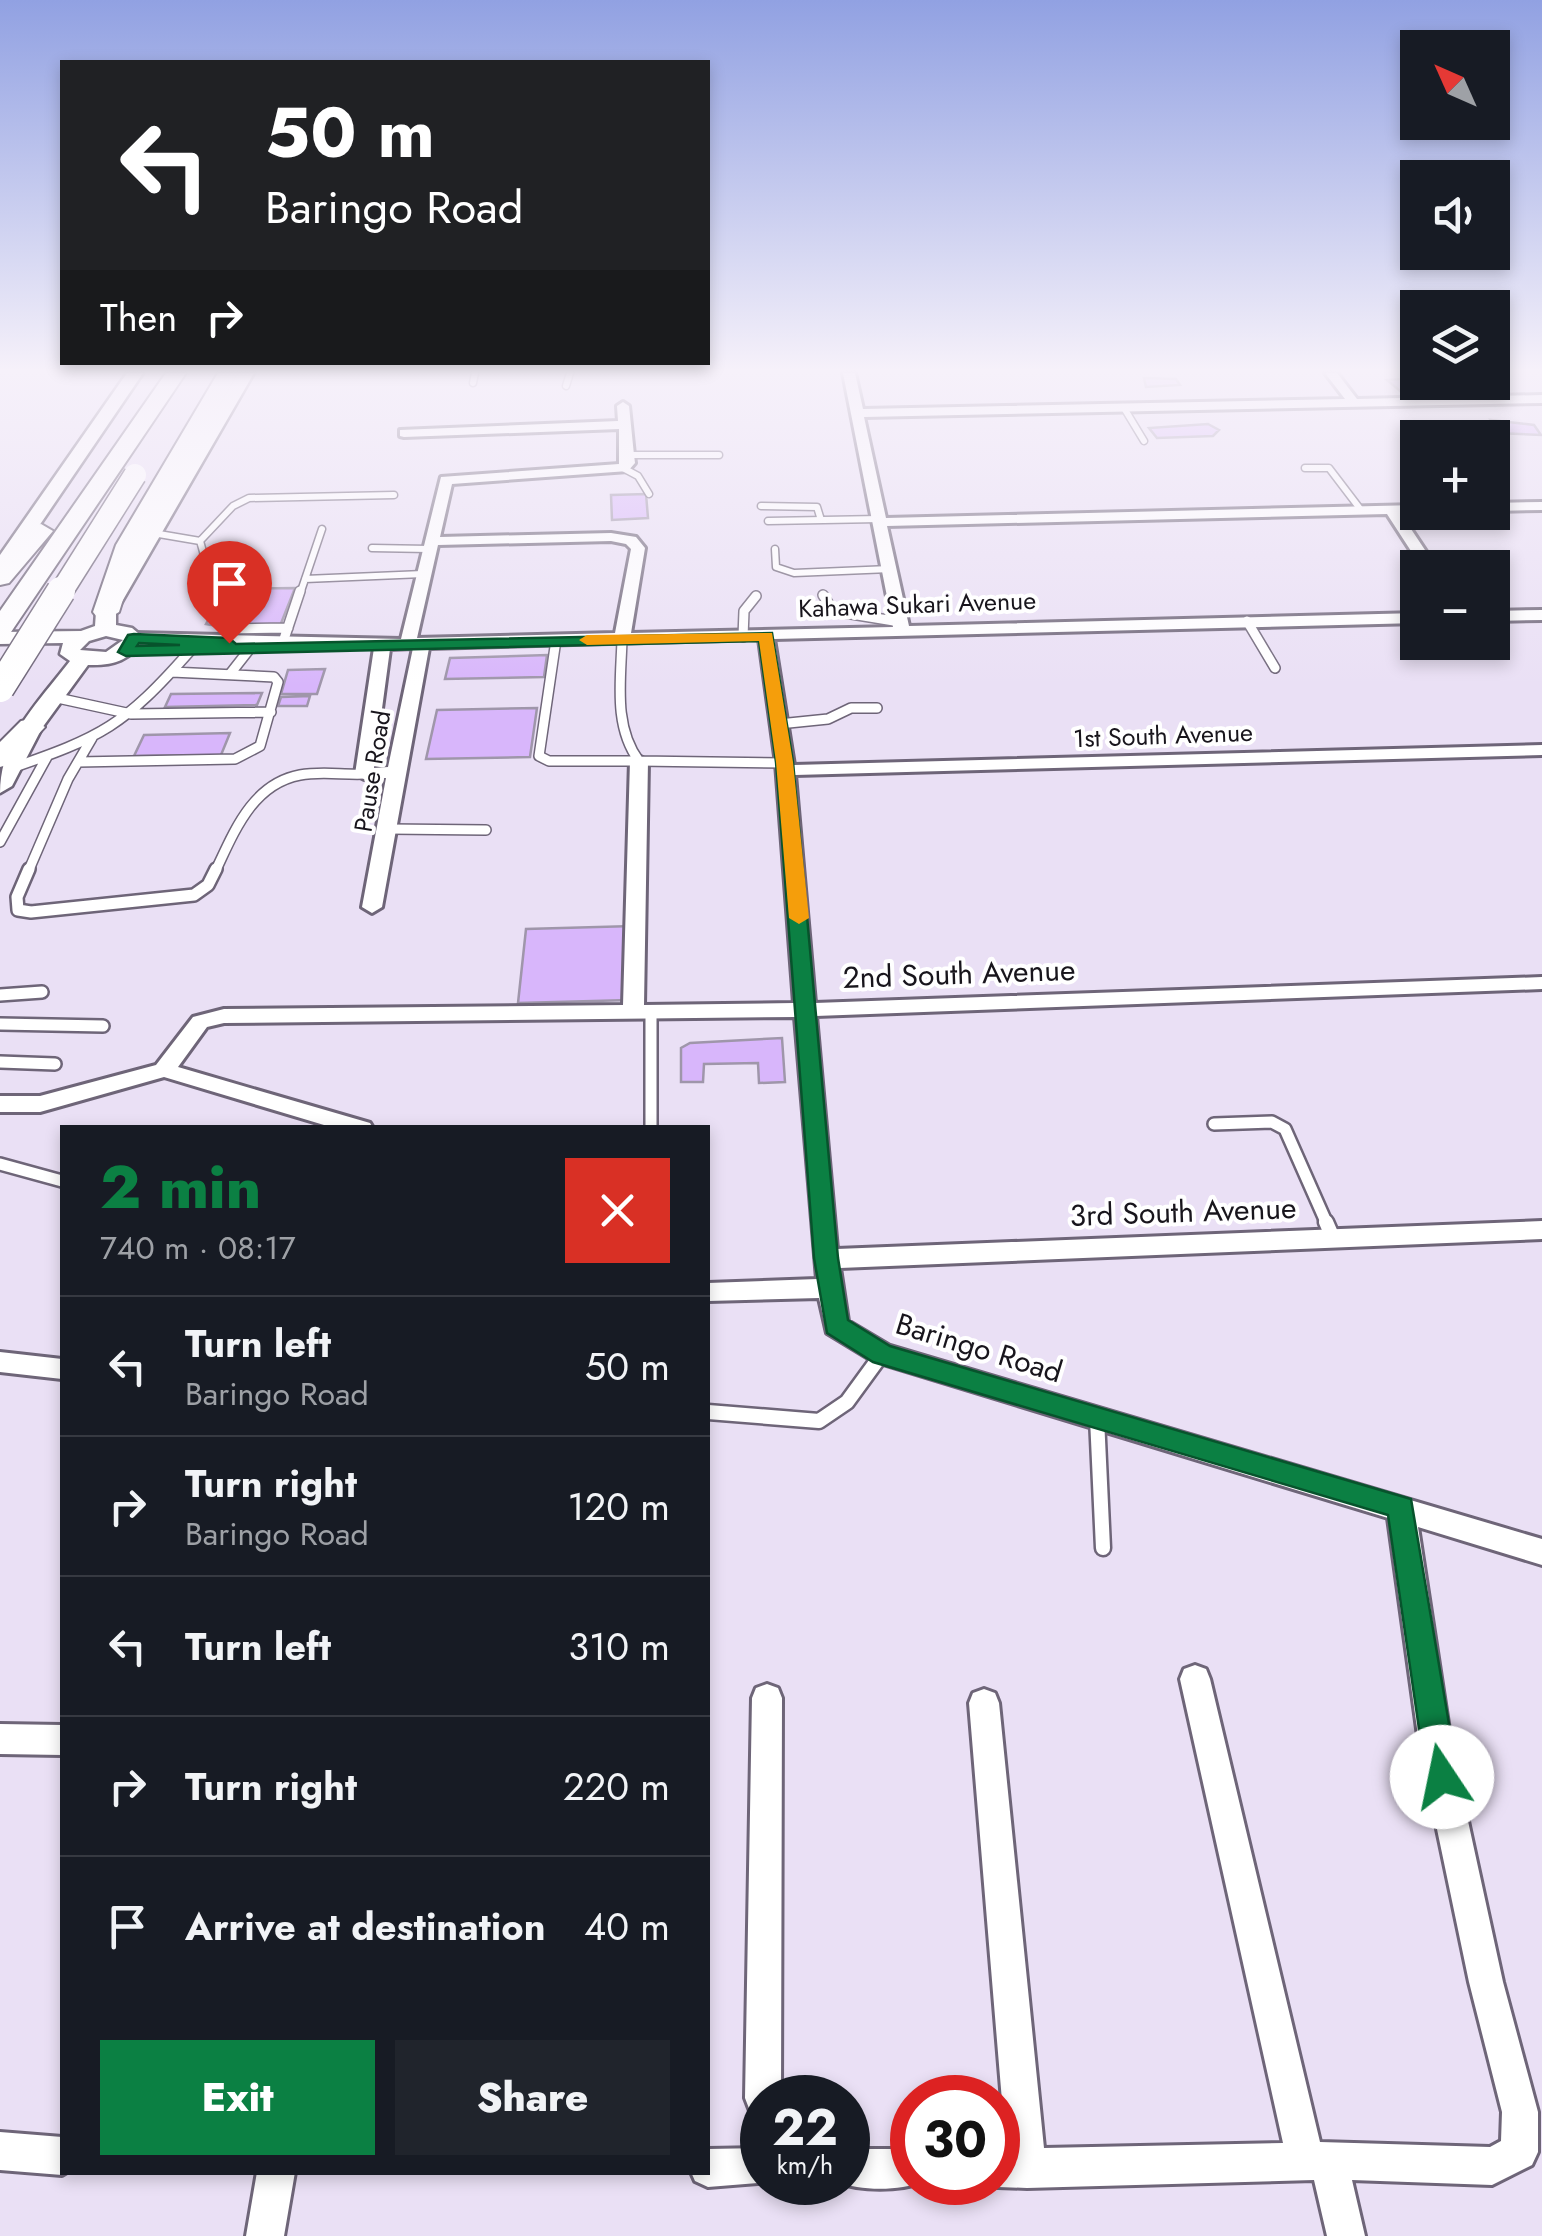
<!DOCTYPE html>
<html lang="en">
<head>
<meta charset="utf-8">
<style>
	body { margin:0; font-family:Jost,sans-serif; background:#20242c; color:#f1f3f6; height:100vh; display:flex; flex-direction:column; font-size:38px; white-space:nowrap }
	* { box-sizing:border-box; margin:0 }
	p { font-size:32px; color:#9ea1a6 }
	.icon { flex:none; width:55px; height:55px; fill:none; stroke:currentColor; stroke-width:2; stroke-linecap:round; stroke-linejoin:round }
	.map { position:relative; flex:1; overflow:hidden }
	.drawer { position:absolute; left:60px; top:1125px; width:650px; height:1050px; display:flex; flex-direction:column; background:#171b24; border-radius:0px; box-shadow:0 5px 15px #0003 }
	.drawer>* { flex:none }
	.top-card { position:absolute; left:60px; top:60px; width:650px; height:305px; border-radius:0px; box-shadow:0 5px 15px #0003; background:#202124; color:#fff; overflow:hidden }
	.needle { width:65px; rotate:315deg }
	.tools { position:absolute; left:1400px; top:30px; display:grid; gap:20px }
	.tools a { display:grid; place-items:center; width:110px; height:110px; border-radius:0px; background:#171b24; box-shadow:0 5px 15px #0003; font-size:50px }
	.speed { position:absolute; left:740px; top:2075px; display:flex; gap:20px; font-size:50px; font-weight:700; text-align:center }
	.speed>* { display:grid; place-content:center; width:130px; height:130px; border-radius:50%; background:#171b24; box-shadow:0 5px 15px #0003; line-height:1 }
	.speed small { font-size:25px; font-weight:400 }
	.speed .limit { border:15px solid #d22; background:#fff; color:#111 }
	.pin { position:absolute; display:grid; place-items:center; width:85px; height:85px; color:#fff; margin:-102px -42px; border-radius:50% 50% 50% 0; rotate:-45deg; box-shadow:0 0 10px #0007 }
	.pin .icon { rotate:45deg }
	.me { position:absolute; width:110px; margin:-55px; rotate:349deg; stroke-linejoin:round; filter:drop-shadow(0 0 8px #0008) }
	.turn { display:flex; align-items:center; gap:35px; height:210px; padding:0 40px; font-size:45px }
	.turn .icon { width:130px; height:130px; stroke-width:2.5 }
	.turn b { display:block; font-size:70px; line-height:85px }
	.then { display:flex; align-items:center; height:95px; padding:0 40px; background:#0003; gap:20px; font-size:38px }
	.round { display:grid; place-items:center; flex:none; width:105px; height:105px; border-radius:0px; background:#20242c }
	.overview { display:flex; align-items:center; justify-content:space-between; height:170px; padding:0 40px }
	h1 { font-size:60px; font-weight:800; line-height:75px; color:#0b8043 }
	.cta { display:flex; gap:20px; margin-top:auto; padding:20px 40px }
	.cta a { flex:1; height:115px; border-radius:0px; background:#0b8043; color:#fff; font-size:40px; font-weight:800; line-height:115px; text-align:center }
	.cta a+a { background:#20242c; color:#f1f3f6 }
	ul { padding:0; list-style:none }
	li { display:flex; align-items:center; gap:30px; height:140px; padding:0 40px; border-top:2px solid #363941 }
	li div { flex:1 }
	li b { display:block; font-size:38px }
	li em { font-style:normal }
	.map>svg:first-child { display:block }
	.building { fill:#d8b6fb; stroke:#9f96aa; stroke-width:2.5 }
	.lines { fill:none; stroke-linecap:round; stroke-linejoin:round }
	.service-far3-casing { stroke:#6e6578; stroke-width:9 }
	.service-far2-casing { stroke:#6e6578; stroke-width:12 }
	.service-far1-casing { stroke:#6e6578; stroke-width:16 }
	.service-casing { stroke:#6e6578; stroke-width:19 }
	.minor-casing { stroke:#6e6578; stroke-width:6 }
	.secondary-casing { stroke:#6e6578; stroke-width:5 }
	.trunk-casing { stroke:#6e6578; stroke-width:4 }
	.service-far3 { stroke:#fff; stroke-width:6 }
	.service-far2 { stroke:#fff; stroke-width:9 }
	.service-far1 { stroke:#fff; stroke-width:11 }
	.service { stroke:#fff; stroke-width:14 }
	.minor { fill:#fff; fill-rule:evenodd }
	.secondary { fill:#fff; fill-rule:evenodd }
	.trunk { fill:#fff; fill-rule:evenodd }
	.trunk-bridge-far1-casing { stroke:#6e6578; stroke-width:25; stroke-linecap:butt }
	.trunk-bridge-casing { stroke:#6e6578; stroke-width:31; stroke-linecap:butt }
	.trunk-bridge-far1 { stroke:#fff; stroke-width:22 }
	.trunk-bridge { stroke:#fff; stroke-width:28 }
	.route { fill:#0b8043; stroke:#07532c; stroke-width:2.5; fill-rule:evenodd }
	.slow { fill:#f59e0b }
	.labels { text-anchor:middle; stroke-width:8; stroke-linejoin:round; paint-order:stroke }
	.far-street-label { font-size:25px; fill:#18151c; stroke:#fff }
	.street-label { font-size:30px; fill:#18151c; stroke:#fff }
</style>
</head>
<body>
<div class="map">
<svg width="1542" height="2236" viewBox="0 0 1542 2236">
	<rect width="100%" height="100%" fill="#eae0f5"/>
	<path class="building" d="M1144,378L1176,379L1180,385L1146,387Z
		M1402,379L1429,385L1435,389L1409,391L1414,394L1405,395L1387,380Z
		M1492,382L1500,387L1468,393L1448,382Z
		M1491,420L1534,425L1541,435L1496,433L1491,429L1496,426Z
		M1208,424L1219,430L1213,436L1157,438L1149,428Z
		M646,494L648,518L612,520L611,495Z
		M295,588L276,636L206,624L225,589Z
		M547,655L544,677L445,679L450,658Z
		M325,669L317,694H281L288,670Z
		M262,693L257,705L165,707L171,694Z
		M310,696L307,706H278L281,697Z
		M537,708L530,757L426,759L437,710Z
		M230,733L221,755L134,756L144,735Z
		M633,926L630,1000L518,1003L526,929Z
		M782,1038L785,1082L759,1083L758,1063L704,1064L703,1082H681V1048L690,1043Z"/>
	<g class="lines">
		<g class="service-far3-casing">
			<path id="service-far3" d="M473,383L475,373
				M566,386L570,373
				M1124,408L1144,441
				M628,455H719
				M623,468L638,476L649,494
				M1305,468H1329L1361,510
				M761,506L817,507L821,520
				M768,521L879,519
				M153,533L200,541L215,594
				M200,541L233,506L249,498L394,495
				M372,548L429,549
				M775,549L776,567L794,573L890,569
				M305,579L423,574
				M300,594L322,529"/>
		</g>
		<g class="service-far2-casing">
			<path id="service-far2" d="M214,591L229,643
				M823,595L833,611L900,622
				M1247,621L1275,668
				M225,629L288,628
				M743,637L744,611L756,596
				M622,639C621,680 613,726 639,761L785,763
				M556,640L539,756L549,761H639
				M283,642L300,591
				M230,674L248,651
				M53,697L131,714L271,712
				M779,724L828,719L851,708H877
				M78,762L235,759L260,746L278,682L274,677L172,672
				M9,769C102,737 124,726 190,651
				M389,829L486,830
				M0,842L48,755
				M28,872L68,779L92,738
				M215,872C234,832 252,784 300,775C321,771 343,775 364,774"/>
		</g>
		<g class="service-far1-casing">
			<path id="service-far1" d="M29,869L17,897L18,910L31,912L194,895L208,885L216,869
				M0,995L42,992
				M651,1011V1128
				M0,1024L103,1026
				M0,1062L55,1064
				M1214,1124L1272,1122L1285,1129L1327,1224
				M0,1164L62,1181"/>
		</g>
		<g class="service-casing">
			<path id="service" d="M1326,1222L1333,1238
				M708,1412L819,1421L847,1402L882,1354
				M1097,1418L1103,1548"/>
		</g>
		<g class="minor-casing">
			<path id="minor" d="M843,373H855L863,409L1345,399L1325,373H1337L1357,399L1542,395V403L864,417L886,518L1418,505L1420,512L1401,514L1437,568H1422L1387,514L887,526L909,626L1418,613V623L774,639L794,765L1542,745V755L795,775L815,1003L1542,977V989L816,1016L837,1249L1542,1221V1239L840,1268L848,1321L890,1346L1542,1539V1565L1418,1527L1451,1743L1503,1982L1538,2112V2152L1532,2165L1492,2185L1352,2180L1365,2236H1327L1314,2180L1027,2188L998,2187L988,2182H998V2149H1006L969,1703L973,1693L984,1689L995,1693L999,1703L1044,2148L1283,2143L1180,1679L1184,1669L1195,1665L1206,1669L1210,1679L1320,2142L1490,2147L1501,2141L1502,2112L1469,1982L1419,1743L1388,1518L873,1361L827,1333L819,1298L708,1301V1283L817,1279L795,1017L224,1023L207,1027L178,1067L370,1123L373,1128H334L164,1077L40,1112H0V1096H40L156,1065L193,1017L224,1009L623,1005L630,761L639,756L648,761L644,1005L794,1003L776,763L759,639L429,648L382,907L372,913L362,907L386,778L364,779L355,774L374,648L134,643L126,638L134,633L401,639L441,477L619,464V429L404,437L400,436V430L618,421L617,406L623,402L629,406L634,455L635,463L628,471L452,484L440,537L611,533L636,537L645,548L631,633L893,627ZM611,541L626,544L631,549L615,633L417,638L438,545ZM413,648L388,767L374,768L390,649Z
				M1542,502V510L1492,511V503Z
				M1542,610V620L1492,621V611Z
				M0,1352L62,1359V1379L0,1372Z
				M767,1684L778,1688L782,1698L781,2098H762V2116L750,2111L745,2098L752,1698L756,1688Z
				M0,1724L62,1725V1755L0,1754Z
				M0,2132L62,2137V2172H67L62,2175L0,2170Z
				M762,2148V2182H770L708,2187L695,2181L691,2172H708V2149Z
				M848,2149H912V2182H922C901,2191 859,2191 838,2182H848Z
				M257,2172H295L284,2236H246Z"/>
		</g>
		<g class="secondary-casing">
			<path id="secondary" d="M127,373H143L7,573L0,575V555Z
				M238,373H254L116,612V625L132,628L144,638C132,660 113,666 88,665L42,728L12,786L0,793C0,738 38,703 70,661L60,654L63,643L0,644V632L81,631L95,626L96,612ZM106,636L123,640L106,652L80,650L89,641Z"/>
		</g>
		<g class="trunk-casing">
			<path id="trunk" d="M166,373H186L9,635L0,638V611Z
				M218,373H238L140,545L119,612L106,620L97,617L93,612L116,545Z
				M41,524L53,531L9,583L0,585V563L33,526Z
				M31,719L45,727L10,764L0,767V742L21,721Z"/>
		</g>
		<use href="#service-far3" class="service-far3"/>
		<use href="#service-far2" class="service-far2"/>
		<use href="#service-far1" class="service-far1"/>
		<use href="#service" class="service"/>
		<use href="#minor" class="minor"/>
		<use href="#secondary" class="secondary"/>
		<use href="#trunk" class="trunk"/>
		<g class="trunk-bridge-far1-casing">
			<path id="trunk-bridge-far1" d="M60,594L135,475"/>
		</g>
		<g class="trunk-bridge-casing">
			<path id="trunk-bridge" d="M0,688L61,591"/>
		</g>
		<use href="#trunk-bridge-far1" class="trunk-bridge-far1"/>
		<use href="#trunk-bridge" class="trunk-bridge"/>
	</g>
	<linearGradient id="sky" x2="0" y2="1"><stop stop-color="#91a1e2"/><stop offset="0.54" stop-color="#f6f1fa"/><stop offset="1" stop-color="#f6f1fa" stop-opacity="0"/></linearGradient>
	<rect width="1542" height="686" fill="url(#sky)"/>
	<path class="route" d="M772,633L793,762L838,1258L848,1320L890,1346L1411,1499L1458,1777L1453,1788L1442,1793L1430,1788L1426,1777L1388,1515L873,1362L827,1333L814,1258L776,762L759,641L126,656L118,652L128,635L134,634L229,638L236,644ZM139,643L180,645L137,646Z"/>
	<path class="slow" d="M772,633L793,762L809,918L799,924L789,918L776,762L759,641L587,645L579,640L587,635Z"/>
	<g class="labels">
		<g class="far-street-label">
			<text transform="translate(917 604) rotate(-2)" y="9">Kahawa Sukari Avenue</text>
			<text transform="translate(1163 735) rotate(-2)" y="9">1st South Avenue</text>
			<text transform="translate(372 771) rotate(-81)" y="9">Pause Road</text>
		</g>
		<g class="street-label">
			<text transform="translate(959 974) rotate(-2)" y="10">2nd South Avenue</text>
			<text transform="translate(1183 1212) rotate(-2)" y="10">3rd South Avenue</text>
			<text transform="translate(979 1348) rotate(17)" y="10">Baringo Road</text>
		</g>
	</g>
</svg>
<div class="tools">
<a><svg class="needle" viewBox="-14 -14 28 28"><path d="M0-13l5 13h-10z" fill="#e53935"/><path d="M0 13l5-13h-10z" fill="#9ea1a6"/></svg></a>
<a><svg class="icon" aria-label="sound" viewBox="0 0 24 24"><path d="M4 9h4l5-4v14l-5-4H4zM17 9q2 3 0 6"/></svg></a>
<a><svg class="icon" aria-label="layers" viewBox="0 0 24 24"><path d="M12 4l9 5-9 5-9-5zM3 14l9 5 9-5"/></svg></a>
<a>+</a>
<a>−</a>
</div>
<div class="speed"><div>22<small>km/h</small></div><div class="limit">30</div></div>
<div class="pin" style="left:229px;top:643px;background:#d93025"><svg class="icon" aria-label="arrive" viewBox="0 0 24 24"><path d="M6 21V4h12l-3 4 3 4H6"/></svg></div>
<svg class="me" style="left:1442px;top:1777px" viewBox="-20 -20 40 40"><circle r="19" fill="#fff"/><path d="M0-13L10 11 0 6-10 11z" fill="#0b8043"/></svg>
<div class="top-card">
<div class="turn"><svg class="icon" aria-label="left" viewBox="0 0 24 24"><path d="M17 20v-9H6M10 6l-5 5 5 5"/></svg><div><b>50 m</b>Baringo Road</div></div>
<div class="then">Then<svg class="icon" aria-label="right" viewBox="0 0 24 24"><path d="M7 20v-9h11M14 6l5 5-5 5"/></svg></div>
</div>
<section class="drawer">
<div class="overview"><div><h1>2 min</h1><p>740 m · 08:17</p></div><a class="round" style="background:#d93025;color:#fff"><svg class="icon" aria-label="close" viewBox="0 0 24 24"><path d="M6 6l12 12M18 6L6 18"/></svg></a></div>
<ul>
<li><svg class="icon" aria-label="left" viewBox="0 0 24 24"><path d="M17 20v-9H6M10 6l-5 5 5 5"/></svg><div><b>Turn left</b><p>Baringo Road</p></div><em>50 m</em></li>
<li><svg class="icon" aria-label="right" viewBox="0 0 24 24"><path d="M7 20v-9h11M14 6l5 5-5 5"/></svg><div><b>Turn right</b><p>Baringo Road</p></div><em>120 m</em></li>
<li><svg class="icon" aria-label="left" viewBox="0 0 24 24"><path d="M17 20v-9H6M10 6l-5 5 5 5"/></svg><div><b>Turn left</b></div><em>310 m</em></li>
<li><svg class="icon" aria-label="right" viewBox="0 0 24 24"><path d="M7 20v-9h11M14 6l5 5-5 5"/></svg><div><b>Turn right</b></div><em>220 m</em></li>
<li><svg class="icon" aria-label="arrive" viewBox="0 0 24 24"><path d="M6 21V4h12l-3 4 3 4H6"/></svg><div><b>Arrive at destination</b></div><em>40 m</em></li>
</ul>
<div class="cta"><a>Exit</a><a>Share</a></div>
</section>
</div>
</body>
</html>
